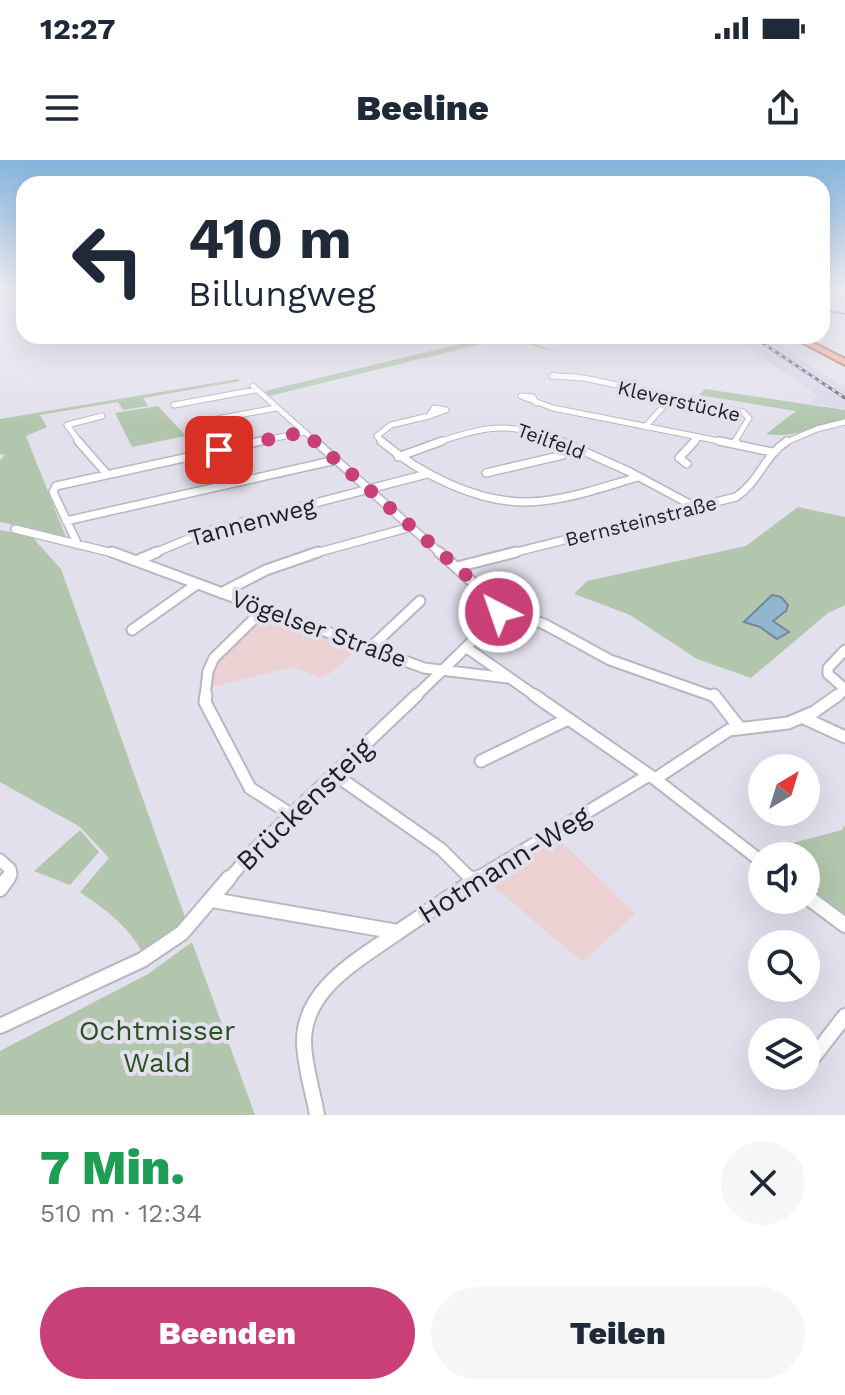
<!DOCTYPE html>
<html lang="de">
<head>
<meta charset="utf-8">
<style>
	body { margin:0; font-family:"Work Sans",sans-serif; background:#f6f6f7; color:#1f2937; height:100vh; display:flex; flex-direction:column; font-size:30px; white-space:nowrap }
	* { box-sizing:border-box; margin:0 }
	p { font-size:26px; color:#747a83 }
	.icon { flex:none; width:44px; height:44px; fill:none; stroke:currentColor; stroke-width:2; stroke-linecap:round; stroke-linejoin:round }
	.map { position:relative; height:955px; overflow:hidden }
	.panel { display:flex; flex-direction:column; background:#fff; flex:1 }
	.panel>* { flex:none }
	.banner { position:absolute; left:16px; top:16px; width:814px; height:168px; border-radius:24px; box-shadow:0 8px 32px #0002; background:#fff; color:#1f2937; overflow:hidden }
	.needle { width:52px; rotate:38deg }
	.buttons { position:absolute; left:748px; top:594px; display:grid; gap:16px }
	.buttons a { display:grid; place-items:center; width:72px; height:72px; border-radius:50%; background:#fff; box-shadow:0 8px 32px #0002; font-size:40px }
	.pin { position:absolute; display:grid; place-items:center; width:68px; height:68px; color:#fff; margin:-34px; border-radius:16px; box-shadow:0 4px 12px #0006 }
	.me { position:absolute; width:88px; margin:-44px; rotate:319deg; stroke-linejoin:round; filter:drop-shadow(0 0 6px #0008) }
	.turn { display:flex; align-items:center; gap:28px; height:168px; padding:0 40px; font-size:36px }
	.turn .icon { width:104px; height:104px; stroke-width:2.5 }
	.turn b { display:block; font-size:56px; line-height:68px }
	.round { display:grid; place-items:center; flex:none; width:84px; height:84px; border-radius:42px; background:#f6f6f7 }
	.overview { display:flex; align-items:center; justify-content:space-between; height:136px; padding:0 40px }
	h1 { font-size:48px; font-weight:800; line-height:60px; color:#1e9e55 }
	.button { display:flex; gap:16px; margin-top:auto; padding:16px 40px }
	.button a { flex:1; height:92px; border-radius:48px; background:#c93f78; color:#fff; font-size:32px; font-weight:800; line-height:92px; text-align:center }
	.button a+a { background:#f6f6f7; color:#1f2937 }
	.status { display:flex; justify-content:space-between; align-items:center; height:56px; padding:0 40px; background:#fff; direction:ltr }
	.status svg { height:22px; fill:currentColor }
	header { display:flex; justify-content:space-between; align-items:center; height:104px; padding:0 40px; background:#fff; font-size:36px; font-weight:800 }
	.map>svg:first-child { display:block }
	.built { fill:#d9d5e9 }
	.education { fill:#ecd1d3 }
	.green { fill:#b1c6ad }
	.water { fill:#92b5d0; stroke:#70889c; stroke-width:2 }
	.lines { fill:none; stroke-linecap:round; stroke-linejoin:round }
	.stream { stroke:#70889c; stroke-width:2 }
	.street-far4-casing { stroke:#b9b6c2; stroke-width:7 }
	.street-far3-casing { stroke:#b9b6c2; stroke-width:10 }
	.street-far2-casing { stroke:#b9b6c2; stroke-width:13 }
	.street-far1-casing { stroke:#b9b6c2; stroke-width:15 }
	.street-casing { stroke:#b9b6c2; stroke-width:18 }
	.highway-casing { stroke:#ab7a6b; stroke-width:4 }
	.street-far4 { stroke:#fff; stroke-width:5 }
	.street-far3 { stroke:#fff; stroke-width:7 }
	.street-far2 { stroke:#fff; stroke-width:9 }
	.street-far1 { stroke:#fff; stroke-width:11 }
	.street { stroke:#fff; stroke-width:14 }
	.highway { fill:#f6ab92; fill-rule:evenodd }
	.rail-casing { stroke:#65636b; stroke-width:3 }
	.rail { stroke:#e3e0ed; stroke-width:2; stroke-dasharray:4; stroke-linecap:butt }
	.route { stroke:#c93f78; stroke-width:14; stroke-dasharray:0 25.2 }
	.labels { text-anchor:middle; stroke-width:8; stroke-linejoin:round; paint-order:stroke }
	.far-street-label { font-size:20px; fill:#1f1e23; stroke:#e3e0ed }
	.street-label { font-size:24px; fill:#1f1e23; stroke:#e3e0ed }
	.near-street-label { font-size:28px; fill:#1f1e23; stroke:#e3e0ed }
	.near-park-label { font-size:28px; fill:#2a5023; stroke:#e3e0ed }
</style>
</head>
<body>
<div class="status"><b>12:27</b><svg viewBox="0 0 49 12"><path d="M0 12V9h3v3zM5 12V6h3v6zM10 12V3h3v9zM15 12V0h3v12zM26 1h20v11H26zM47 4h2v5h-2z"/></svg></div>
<header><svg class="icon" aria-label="menu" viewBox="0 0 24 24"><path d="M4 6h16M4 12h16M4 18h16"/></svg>Beeline<svg class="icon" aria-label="share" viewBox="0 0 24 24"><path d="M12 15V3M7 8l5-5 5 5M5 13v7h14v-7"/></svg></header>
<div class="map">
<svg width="845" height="955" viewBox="0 0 845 955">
	<rect width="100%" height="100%" fill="#e3e0ed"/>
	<path class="built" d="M731,176H764L845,228V249L809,243L818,236Z"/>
	<path class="education" d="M262,454L357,490L331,513L319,517L292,507L208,528L219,498Z
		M558,678L635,754L582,802L488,722Z"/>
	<path class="green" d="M493,176H511L564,194L506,178L269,236L265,231Z
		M238,219L241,221L143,238L148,246L123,250L118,242L40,255L47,267L26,276L69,385L41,370L0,362V300L5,295L0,294V259Z
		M705,229L845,250V261C812,265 800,279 766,274L796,251L699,235Z
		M158,246L186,276L132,287L115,253Z
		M798,347L845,357V445L828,453L751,518L697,499L630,455L574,434L587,421L746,386Z
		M0,370L32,377L61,409L186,760L163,781L142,792C128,765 104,749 80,732L109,698L80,667L0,622Z
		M845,665V755L806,725V696H768L762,691L842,670Z
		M80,670L99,692L70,725L34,711Z
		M192,782L255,955H0V891L148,814Z"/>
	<path class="water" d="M772,435L781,437L788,445L786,451L773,461L789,472L777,479L760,467L744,462Z"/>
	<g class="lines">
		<path class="stream" d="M822,150L845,154"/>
		<g class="street-far4-casing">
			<path id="street-far4" d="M578,217L552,216L584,218L743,252L749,258L734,283
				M253,226L317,283
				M536,243L533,237L521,236L553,248L729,283
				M174,245L255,230
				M434,248L446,250L429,256Z
				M201,262L276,248
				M645,267L670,239
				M80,283L67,265L102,256
				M252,283L304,272
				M383,283L377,276L391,265L429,256
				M436,283C491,264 511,262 566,283
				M693,283L699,277
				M784,283L817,269L845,262"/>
		</g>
		<g class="street-far3-casing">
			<path id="street-far3" d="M78,281L106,313
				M315,281L441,394
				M381,281C420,314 477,343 528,342C566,341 603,327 638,317
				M561,281L630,312L697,348
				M719,281L772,292
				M734,284L736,281
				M398,297L442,281
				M687,304L679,298L695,281
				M486,313L580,291
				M66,361L336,300
				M15,369L117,394
				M78,385L53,332L56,326L261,281
				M152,394L207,371L427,314
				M312,394L411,367
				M508,394L736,337C759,322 764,296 787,281"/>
		</g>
		<g class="street-far2-casing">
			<path id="street-far2" d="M112,392L424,508L508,518
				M439,392L498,445L546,465L610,500L715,537
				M136,401L157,392
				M457,407L516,392
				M221,433L266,410L318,392
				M132,470L197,424
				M370,488L420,441
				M467,488L537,537
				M845,490L828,508V514L845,529
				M205,537L208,511L214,498L264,449
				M415,537L496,458L498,445
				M835,537L845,530"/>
		</g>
		<g class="street-far1-casing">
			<path id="street-far1" d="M206,535L205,542L250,628L292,655
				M534,535L655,619L762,702
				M714,535L739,567
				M804,558L845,577
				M481,601L568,559
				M334,614L441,689L472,720
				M655,619L729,570L788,563L814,552L838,535
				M0,700L10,709L11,715L7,720
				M228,720L253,691L417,535
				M474,720L649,615"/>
		</g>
		<g class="street-casing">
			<path id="street" d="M470,718L473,721
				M0,729L8,718
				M806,736L845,765
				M212,740L398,772L478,718
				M0,866L142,800L182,773L229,718
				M814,896L845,856
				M317,955C313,931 304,905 304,881C304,828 360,799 398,772"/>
		</g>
		<g class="highway-casing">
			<path id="highway" d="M790,176H800L845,199V205Z"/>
		</g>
		<use href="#street-far4" class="street-far4"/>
		<use href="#street-far3" class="street-far3"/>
		<use href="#street-far2" class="street-far2"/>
		<use href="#street-far1" class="street-far1"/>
		<use href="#street" class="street"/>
		<use href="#highway" class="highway"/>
		<g class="rail-casing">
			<path id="rail" d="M752,176L845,238"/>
		</g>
		<use href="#rail" class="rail"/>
	</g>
	<linearGradient id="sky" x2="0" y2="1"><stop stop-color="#85b4de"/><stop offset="0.49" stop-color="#f2f1f7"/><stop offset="1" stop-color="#f2f1f7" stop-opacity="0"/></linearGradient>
	<rect width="845" height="263" fill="url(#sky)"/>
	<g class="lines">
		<path class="route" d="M219,290L304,272L492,438L499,452"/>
	</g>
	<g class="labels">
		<g class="far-street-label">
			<text transform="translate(679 241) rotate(13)" y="7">Kleverstücke</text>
			<text transform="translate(551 281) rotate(20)" y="7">Teilfeld</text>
			<text transform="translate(641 361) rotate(-14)" y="7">Bernsteinstraße</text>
		</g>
		<g class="street-label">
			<text transform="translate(252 362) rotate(-15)" y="8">Tannenweg</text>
			<text transform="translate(319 469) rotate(20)" y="8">Vögelser Straße</text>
		</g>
		<g class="near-street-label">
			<text transform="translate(304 644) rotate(-44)" y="10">Brückensteig</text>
			<text transform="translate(504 704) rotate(-32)" y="10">Hotmann-Weg</text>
		</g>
		<g class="near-park-label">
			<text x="157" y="880">Ochtmisser<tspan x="157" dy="32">Wald</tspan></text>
		</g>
	</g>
</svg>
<div class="buttons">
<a><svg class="needle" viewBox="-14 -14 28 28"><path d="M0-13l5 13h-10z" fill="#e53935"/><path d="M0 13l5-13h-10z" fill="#747a83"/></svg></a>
<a><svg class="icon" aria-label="sound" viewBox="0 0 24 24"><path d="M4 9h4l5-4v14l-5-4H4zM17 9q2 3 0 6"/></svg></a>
<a><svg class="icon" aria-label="search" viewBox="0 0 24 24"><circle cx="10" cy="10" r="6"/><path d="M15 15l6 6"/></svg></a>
<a><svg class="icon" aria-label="layers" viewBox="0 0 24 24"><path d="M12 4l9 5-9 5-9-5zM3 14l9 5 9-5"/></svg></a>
</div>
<div class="pin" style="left:219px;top:290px;background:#d93025"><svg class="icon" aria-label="arrive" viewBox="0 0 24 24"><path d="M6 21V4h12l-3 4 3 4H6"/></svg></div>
<svg class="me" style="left:499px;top:452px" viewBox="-20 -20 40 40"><circle r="17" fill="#c93f78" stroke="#fff" stroke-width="3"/><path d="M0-11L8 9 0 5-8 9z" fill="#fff"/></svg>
<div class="banner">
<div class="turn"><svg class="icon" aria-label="left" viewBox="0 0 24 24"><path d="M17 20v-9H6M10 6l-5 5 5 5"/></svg><div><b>410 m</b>Billungweg</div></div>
</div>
</div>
<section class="panel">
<div class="overview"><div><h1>7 Min.</h1><p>510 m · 12:34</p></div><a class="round"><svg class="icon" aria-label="close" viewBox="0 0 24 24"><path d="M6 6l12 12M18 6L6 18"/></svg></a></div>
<div class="button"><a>Beenden</a><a>Teilen</a></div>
</section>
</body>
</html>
